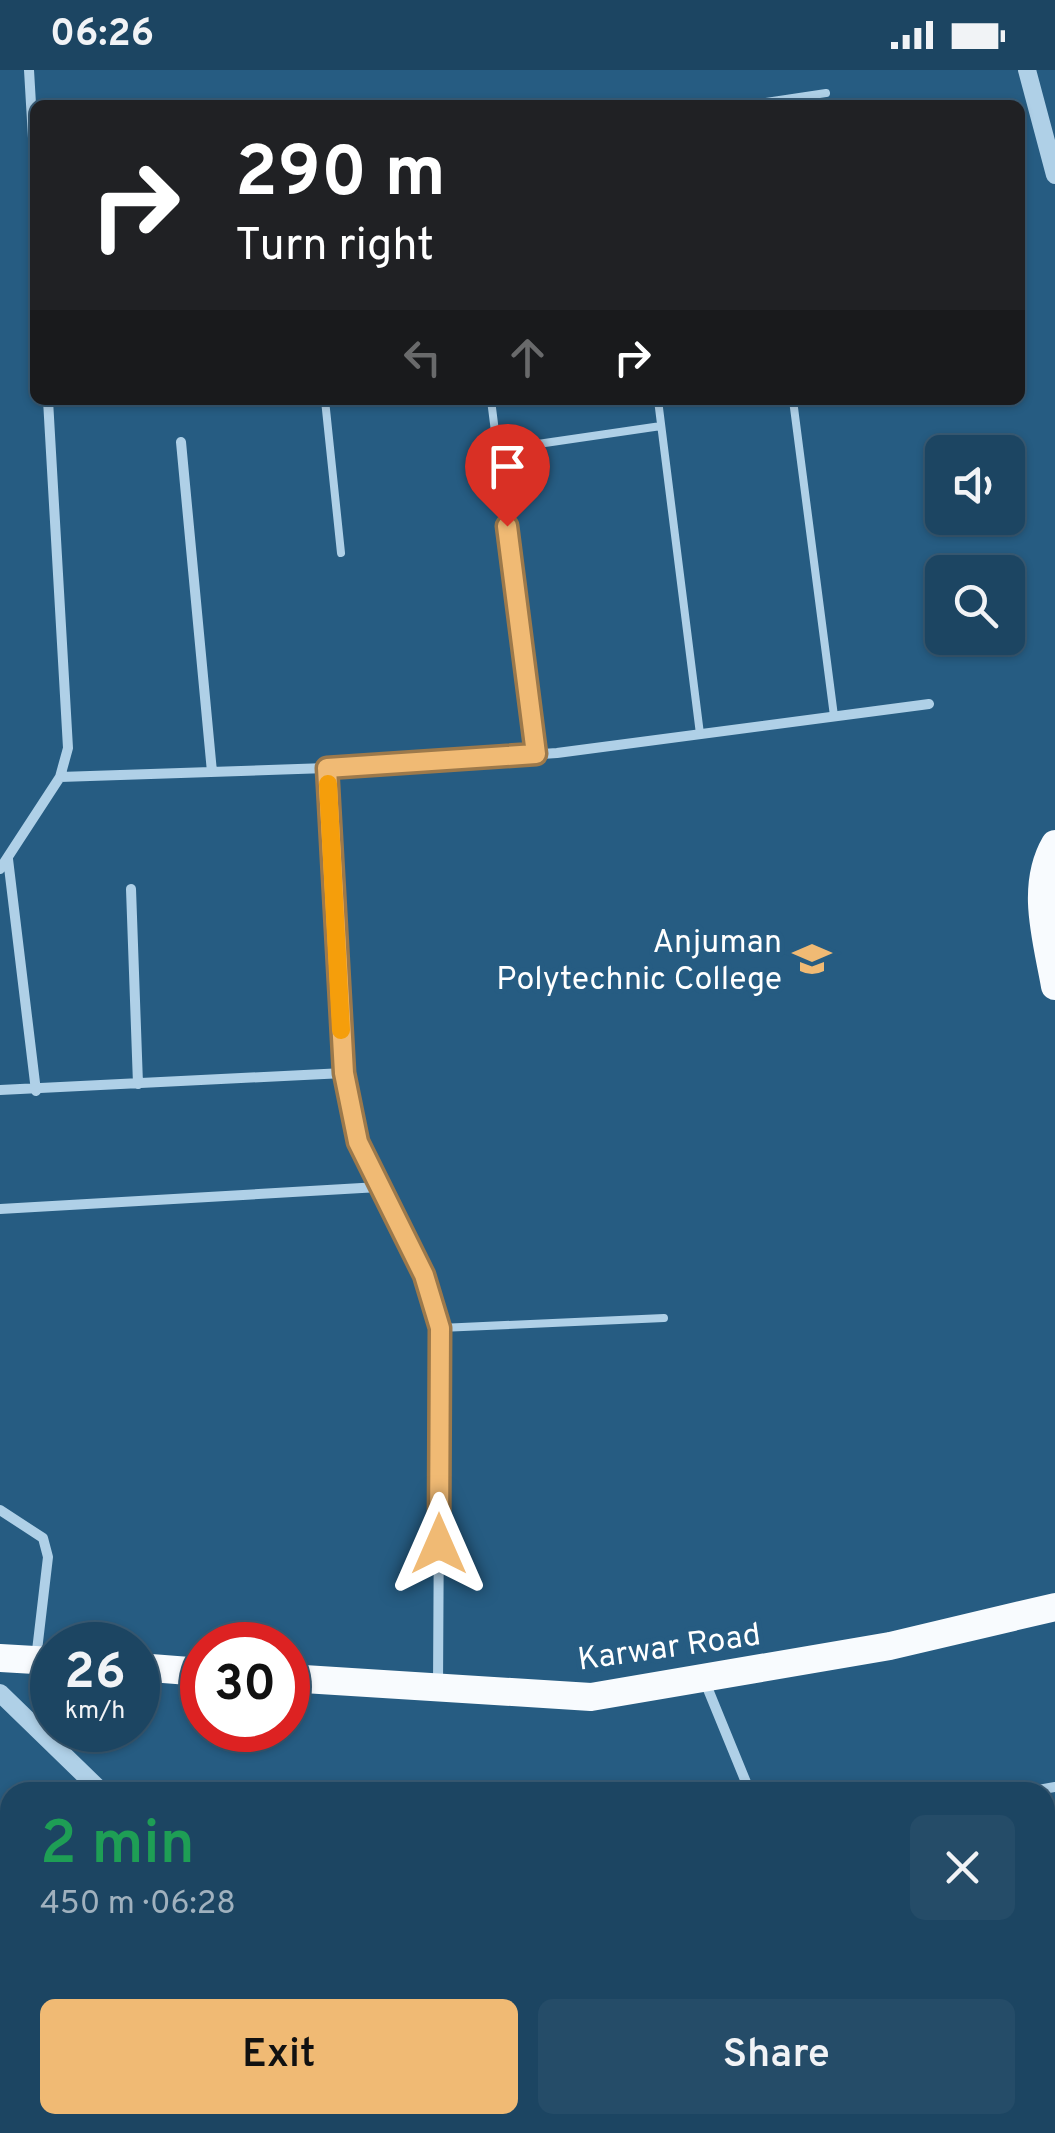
<!DOCTYPE html>
<html lang="en">
<head>
<meta charset="utf-8">
<style>
	body { margin:0; font-family:Overpass,sans-serif; background:#254c68; color:#f1f3f6; height:100vh; display:flex; flex-direction:column; font-size:38px; white-space:nowrap }
	* { box-sizing:border-box; margin:0 }
	p { font-size:32px; color:#a0b1be }
	.icon { flex:none; width:55px; height:55px; fill:none; stroke:currentColor; stroke-width:2; stroke-linecap:round; stroke-linejoin:round }
	.map { position:relative; flex:1; overflow:hidden }
	.sheet { position:absolute; left:0px; top:1712px; width:1055px; height:352px; display:flex; flex-direction:column; background:#1c4562; border-radius:30px 30px 0 0; box-shadow:0 2px 8px #0004,0 0 0 2px #3a5d77 }
	.sheet>* { flex:none }
	.banner { position:absolute; left:30px; top:30px; width:995px; height:305px; border-radius:15px; box-shadow:0 2px 8px #0004,0 0 0 2px #3a5d77; background:#202124; color:#fff; overflow:hidden }
	.fabs { position:absolute; left:925px; top:365px; display:grid; gap:20px }
	.fabs a { display:grid; place-items:center; width:100px; height:100px; border-radius:15px; background:#1c4562; box-shadow:0 2px 8px #0004,0 0 0 2px #3a5d77; font-size:50px }
	.speed { position:absolute; left:30px; top:1552px; display:flex; gap:20px; font-size:50px; font-weight:700; text-align:center }
	.speed>* { display:grid; place-content:center; width:130px; height:130px; border-radius:50%; background:#1c4562; box-shadow:0 2px 8px #0004,0 0 0 2px #3a5d77; line-height:1 }
	.speed small { font-size:25px; font-weight:400 }
	.speed .limit { border:15px solid #d22; background:#fff; color:#111 }
	.pin { position:absolute; display:grid; place-items:center; width:85px; height:85px; color:#fff; margin:-102px -42px; border-radius:50% 50% 50% 0; rotate:-45deg; box-shadow:0 0 10px #0007 }
	.pin .icon { rotate:45deg }
	.me { position:absolute; width:110px; margin:-55px; rotate:0deg; stroke-linejoin:round; filter:drop-shadow(0 0 8px #0008) }
	.turn { display:flex; align-items:center; gap:35px; height:210px; padding:0 40px; font-size:45px }
	.turn .icon { width:130px; height:130px; stroke-width:2.5 }
	.turn b { display:block; font-size:70px; line-height:85px }
	.lanes { display:flex; align-items:center; height:95px; padding:0 40px; background:#0003; justify-content:center; gap:50px; direction:ltr }
	.lanes .off { opacity:.35 }
	.round { display:grid; place-items:center; flex:none; width:105px; height:105px; border-radius:15px; background:#254c68 }
	.head { display:flex; align-items:center; justify-content:space-between; height:170px; padding:0 40px }
	h1 { font-size:60px; font-weight:600; line-height:75px; color:#1e9e55 }
	.primary-button { display:flex; gap:20px; margin-top:auto; padding:20px 40px }
	.primary-button a { flex:1; height:115px; border-radius:15px; background:#f0ba74; color:#111; font-size:40px; font-weight:600; line-height:115px; text-align:center }
	.primary-button a+a { background:#254c68; color:#f1f3f6 }
	.status { display:flex; justify-content:space-between; align-items:center; height:70px; padding:0 50px; background:#1c4562; direction:ltr }
	.status svg { height:28px; fill:currentColor }
	.map>svg:first-child { display:block }
	.lines { fill:none; stroke-linecap:round; stroke-linejoin:round }
	.service { stroke:#afd0e7; stroke-width:8 }
	.minor { stroke:#afd0e7; stroke-width:10 }
	.tertiary { stroke:#afd0e7; stroke-width:18 }
	.trunk { stroke:#f8fbfe; stroke-width:28 }
	.route-casing { stroke:#9c794b; stroke-width:25 }
	.route { stroke:#f0ba74; stroke-width:18 }
	.slow { stroke:#f59e0b; stroke-width:18 }
	.labels { text-anchor:middle; stroke-width:10; stroke-linejoin:round; paint-order:stroke }
	.poi-label { font-size:32px; fill:#fff; stroke:#265c82; text-anchor:end }
	.street-label { font-size:32px; fill:#fff; stroke:#265c82 }
</style>
</head>
<body>
<div class="status"><b>06:26</b><svg viewBox="0 0 49 12"><path d="M0 12V9h3v3zM5 12V6h3v6zM10 12V3h3v9zM15 12V0h3v12zM26 1h20v11H26zM47 4h2v5h-2z"/></svg></div>
<div class="map">
<svg width="1055" height="2063" viewBox="0 0 1055 2063">
	<rect width="100%" height="100%" fill="#265c82"/>
	<g class="lines">
		<path class="service" d="M746,35L826,23
			M325,330L341,483
			M491,330L536,684
			M658,330L700,664
			M793,330L834,646
			M497,380L661,356
			M440,1258L664,1248"/>
		<path class="minor" d="M29,0L35,102
			M181,372L212,702
			M327,698L344,1003L358,1072L424,1205L440,1258L438,1618
			M60,707L327,698L557,683L929,634
			M8,789L36,1021
			M0,799L60,707L68,678L48,330
			M131,819L138,1014
			M0,1020L344,1003
			M0,1139L379,1117
			M0,1440L43,1468L48,1487L36,1589
			M705,1612L750,1722
			M1027,1722L1055,1717
			M0,1778L10,1797
			M0,1852L10,1870
			M0,1984L10,1979
			M1045,2043L1055,2051
			M113,2055L117,2063
			M151,2055L155,2063
			M265,2055L273,2063
			M590,2055L597,2063
			M801,2055L812,2063
			M573,2063L579,2055
			M918,2063L923,2055"/>
		<path class="tertiary" d="M1027,0L1055,105
			M0,1623L102,1722
			M429,2055L434,2063"/>
		<path class="trunk" d="M1055,774C1030,817 1047,870 1055,916
			M0,1588L52,1591
			M138,1597L202,1602
			M288,1608L591,1627L890,1576L1055,1537"/>
	</g>
	<g class="lines">
		<g class="route-casing">
			<path id="route" d="M439,1474L440,1258L424,1205L358,1072L344,1003L327,698L536,684L507,456"/>
		</g>
		<use href="#route" class="route"/>
		<path class="slow" d="M328,714L341,960"/>
	</g>
	<defs>
		<g id="university-bare" transform="scale(3)"><path d="M0-5L7-2L0 1L-7-2ZM-4 1L0 2.5L4 1V4Q0 6-4 4Z" fill="#f0ba74" stroke="#265c82" stroke-width="2.5" paint-order="stroke"/></g>
	</defs>
	<g fill-rule="evenodd">
		<use href="#university-bare" x="812" y="889"/>
	</g>
	<g class="labels">
		<g class="poi-label">
			<text x="782" y="882">Anjuman<tspan x="782" dy="37">Polytechnic College</tspan></text>
		</g>
		<g class="street-label">
			<text transform="translate(669 1576) rotate(-8)" y="11">Karwar Road</text>
		</g>
	</g>
</svg>
<div class="fabs">
<a><svg class="icon" aria-label="sound" viewBox="0 0 24 24"><path d="M4 9h4l5-4v14l-5-4H4zM17 9q2 3 0 6"/></svg></a>
<a><svg class="icon" aria-label="search" viewBox="0 0 24 24"><circle cx="10" cy="10" r="6"/><path d="M15 15l6 6"/></svg></a>
</div>
<div class="speed"><div>26<small>km/h</small></div><div class="limit">30</div></div>
<div class="pin" style="left:507px;top:456px;background:#d93025"><svg class="icon" aria-label="arrive" viewBox="0 0 24 24"><path d="M6 21V4h12l-3 4 3 4H6"/></svg></div>
<svg class="me" style="left:439px;top:1474px" viewBox="-20 -20 40 40"><path d="M0-17L14 15 0 8-14 15z" fill="#f0ba74" stroke="#fff" stroke-width="4"/></svg>
<div class="banner">
<div class="turn"><svg class="icon" aria-label="right" viewBox="0 0 24 24"><path d="M7 20v-9h11M14 6l5 5-5 5"/></svg><div><b>290 m</b>Turn right</div></div>
<div class="lanes"><svg class="icon off" aria-label="left" viewBox="0 0 24 24"><path d="M17 20v-9H6M10 6l-5 5 5 5"/></svg><svg class="icon off" aria-label="ahead" viewBox="0 0 24 24"><path d="M12 20V5M6 11l6-6 6 6"/></svg><svg class="icon" aria-label="right" viewBox="0 0 24 24"><path d="M7 20v-9h11M14 6l5 5-5 5"/></svg></div>
</div>
<section class="sheet">
<div class="head"><div><h1>2 min</h1><p>450 m · 06:28</p></div><a class="round"><svg class="icon" aria-label="close" viewBox="0 0 24 24"><path d="M6 6l12 12M18 6L6 18"/></svg></a></div>
<div class="primary-button"><a>Exit</a><a>Share</a></div>
</section>
</div>
</body>
</html>
